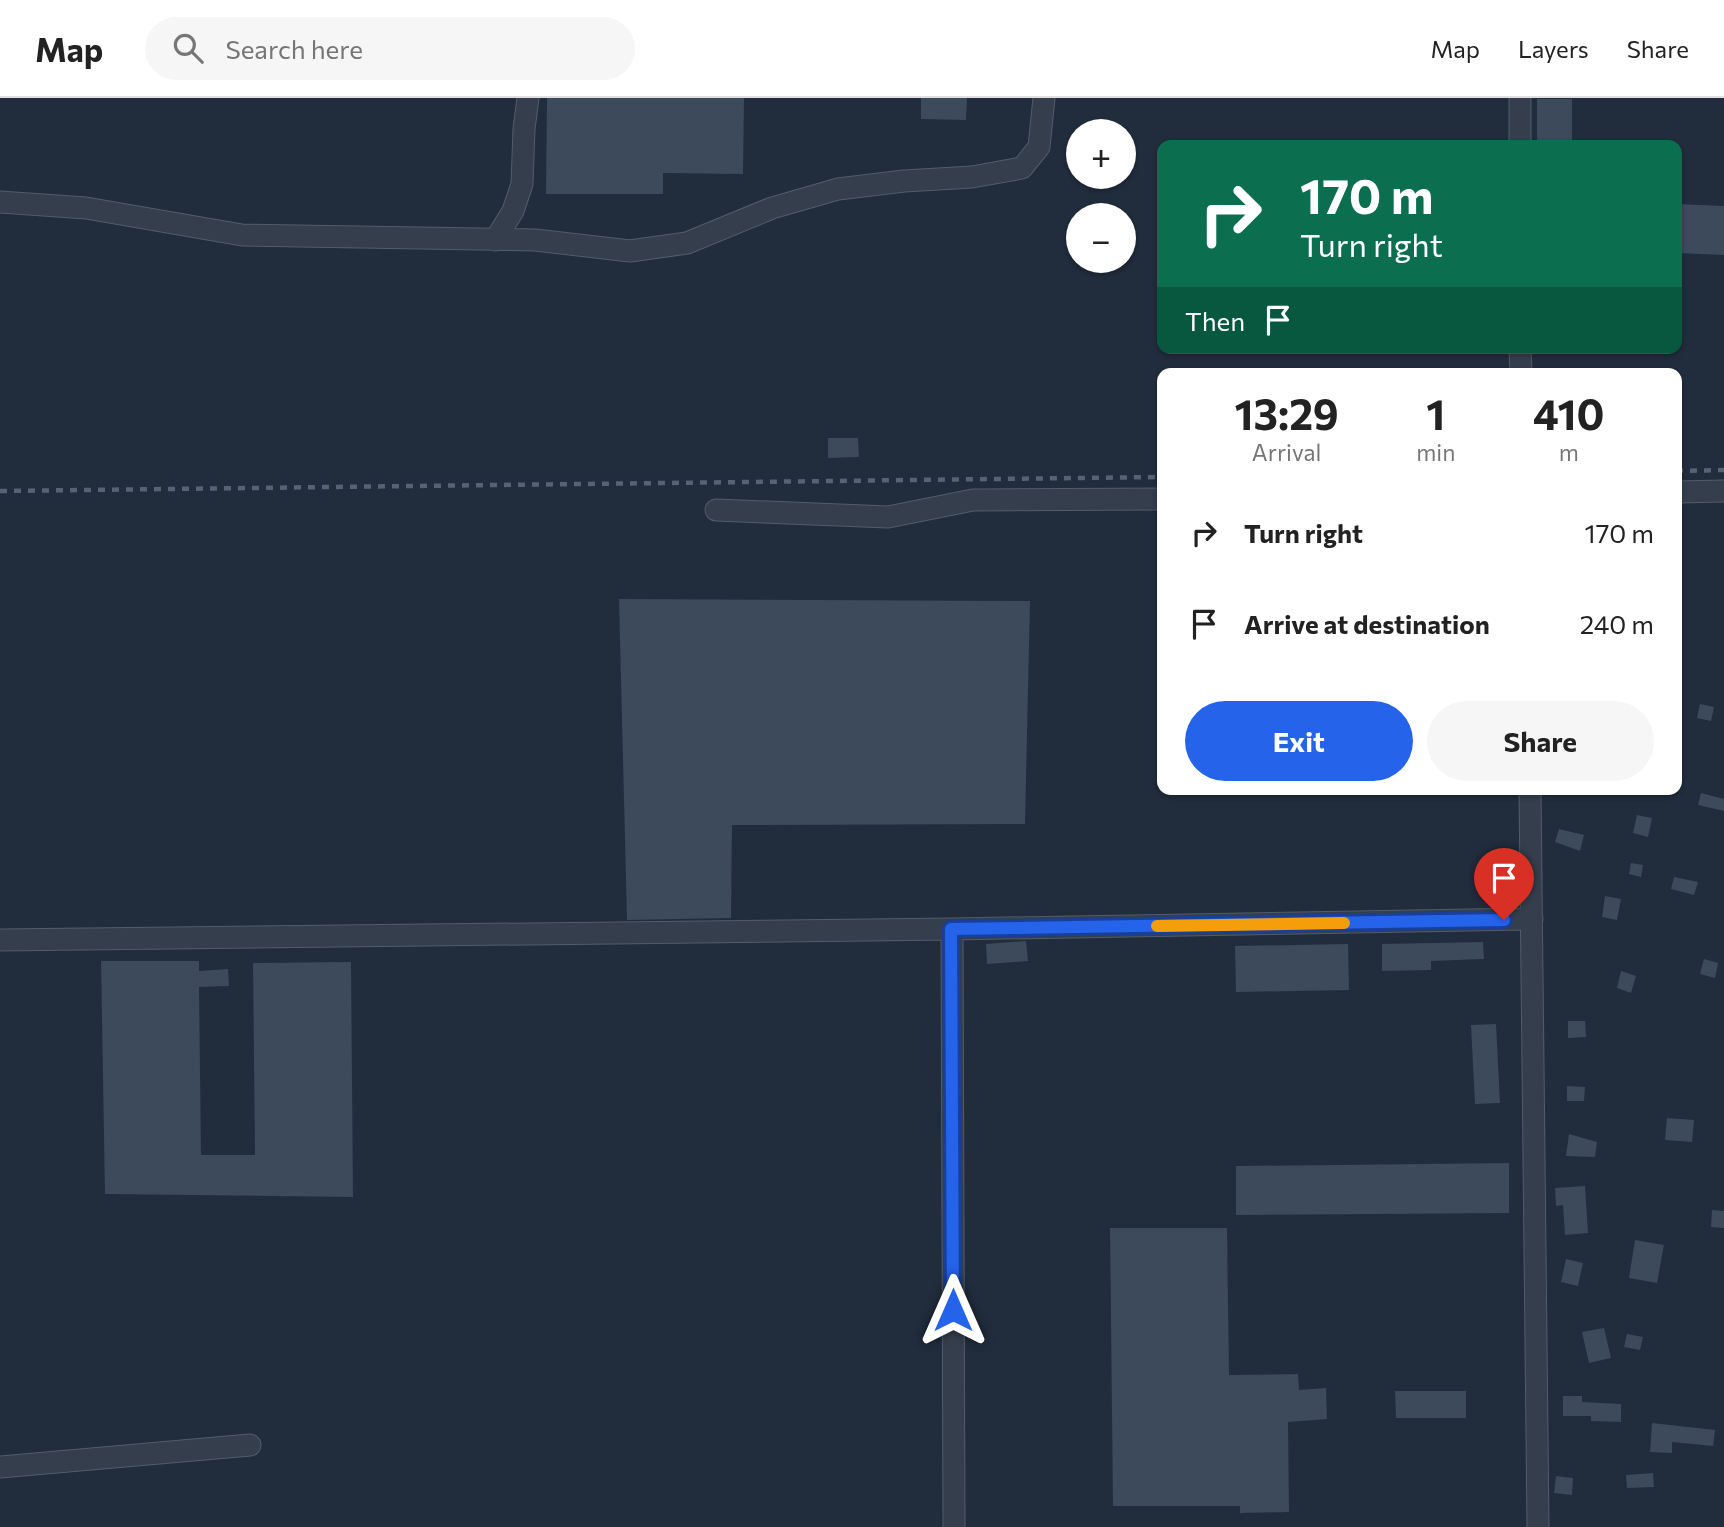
<!DOCTYPE html>
<html lang="en">
<head>
<meta charset="utf-8">
<style>
	body { margin:0; font-family:Commissioner,sans-serif; background:#f6f6f6; color:#222; height:100vh; display:flex; flex-direction:column; font-size:26px; white-space:nowrap }
	* { box-sizing:border-box; margin:0 }
	p { font-size:23px; color:#767676 }
	.icon { flex:none; width:38px; height:38px; fill:none; stroke:currentColor; stroke-width:2; stroke-linecap:round; stroke-linejoin:round }
	.map { position:relative; flex:1; overflow:hidden }
	.side { position:absolute; left:1157px; top:270px; width:525px; height:427px; display:flex; flex-direction:column; background:#fff; border-radius:14px; box-shadow:0 2px 5px #0004 }
	.side>* { flex:none }
	.guide { position:absolute; left:1157px; top:42px; width:525px; height:214px; border-radius:14px; box-shadow:0 2px 5px #0004; background:#0b6e4f; color:#fff; overflow:hidden }
	.buttons { position:absolute; left:1066px; top:21px; display:grid; gap:14px }
	.buttons a { display:grid; place-items:center; width:70px; height:70px; border-radius:50%; background:#fff; box-shadow:0 2px 5px #0004; font-size:35px }
	.pin { position:absolute; display:grid; place-items:center; width:60px; height:60px; color:#fff; margin:-72px -30px; border-radius:50% 50% 50% 0; rotate:-45deg; box-shadow:0 0 7px #0007 }
	.pin .icon { rotate:45deg }
	.me { position:absolute; width:77px; margin:-38px; rotate:0deg; stroke-linejoin:round; filter:drop-shadow(0 0 5px #0008) }
	.turn { display:flex; align-items:center; gap:24px; height:147px; padding:0 28px; font-size:32px }
	.turn .icon { width:91px; height:91px; stroke-width:2.5 }
	.turn b { display:block; font-size:49px; line-height:60px }
	.then { display:flex; align-items:center; height:66px; padding:0 28px; background:#0003; gap:14px; font-size:26px }
	.eta { display:flex; justify-content:space-evenly; align-items:center; height:119px; text-align:center }
	.eta b { font-size:42px; font-weight:700; line-height:49px }
	.primary-button { display:flex; gap:14px; margin-top:auto; padding:14px 28px }
	.primary-button a { flex:1; height:80px; border-radius:42px; background:#2563eb; color:#fff; font-size:28px; font-weight:700; line-height:80px; text-align:center }
	.primary-button a+a { background:#f6f6f6; color:#222 }
	ul { padding:0; list-style:none }
	li { display:flex; align-items:center; gap:21px; height:91px; padding:0 28px }
	li div { flex:1 }
	li b { display:block; font-size:26px }
	li em { font-style:normal }
	header { display:flex; align-items:center; gap:42px; box-sizing:border-box; height:98px; padding:0 35px; background:#fff; border-bottom:2px solid #e0e0e0 }
	header strong { font-size:33px }
	nav { display:flex; gap:38px; margin-inline-start:auto; font-size:24px }
	.search { width:490px; height:63px; background:#f6f6f6; display:flex; align-items:center; gap:18px; box-sizing:border-box; padding:0 24px; border-radius:38px; color:#767676; font-size:26px }
	.map>svg:first-child { display:block }
	.building { fill:#3d4a5c }
	.lines { fill:none; stroke-linecap:round; stroke-linejoin:round }
	.minor-casing { stroke:#535c6a; stroke-width:23 }
	.minor { stroke:#353e4c; stroke-width:21 }
	.rail { stroke:#576274; stroke-width:4.5; stroke-dasharray:7 7; stroke-linecap:butt }
	.route-casing { stroke:#184099; stroke-width:18 }
	.route { stroke:#2563eb; stroke-width:12 }
	.slow { stroke:#f59e0b; stroke-width:12 }
</style>
</head>
<body>
<header>
<strong>Map</strong>
<div class="search"><svg class="icon" aria-label="search" viewBox="0 0 24 24"><circle cx="10" cy="10" r="6"/><path d="M15 15l6 6"/></svg>Search here</div>
<nav><a>Map</a><a>Layers</a><a>Share</a></nav>
</header>
<div class="map">
<svg width="1724" height="1429" viewBox="0 0 1724 1429">
	<rect width="100%" height="100%" fill="#212c3c"/>
	<path class="building" d="M547,0H744L743,76L663,75V96H546Z
		M921,0H967L966,22L921,21Z
		M1537,1H1572V47H1537Z
		M1676,106L1724,108V157L1676,155Z
		M828,340H858L859,359L828,360Z
		M619,501L1030,503L1025,726L732,727L731,820L627,822Z
		M1700,606L1714,609L1711,623L1697,620Z
		M1701,695L1724,701V713L1698,707Z
		M1637,717L1652,720L1648,739L1633,735Z
		M1559,731L1584,737L1580,753L1555,744Z
		M1631,765L1643,767L1641,779L1629,776Z
		M1674,779L1698,784L1694,797L1671,791Z
		M1605,798L1621,801L1617,822L1602,819Z
		M1026,843L1028,863L987,866L986,846Z
		M1483,844L1484,861L1431,863V872L1382,873V846Z
		M1348,846L1349,892L1236,894L1235,848Z
		M1704,861L1718,865L1715,880L1700,876Z
		M101,863H199V873L228,871L229,888L199,889L201,1057H255L253,865L351,864L353,1099L105,1096Z
		M1621,873L1636,878L1631,895L1617,890Z
		M1568,923H1585L1586,939L1568,940Z
		M1496,926L1500,1005L1475,1006L1471,927Z
		M1567,988L1585,989L1584,1003H1567Z
		M1667,1020L1694,1022L1692,1044L1665,1042Z
		M1569,1036L1597,1044L1595,1059L1566,1058Z
		M1509,1065V1115L1236,1117V1068Z
		M1585,1088L1588,1135L1565,1137L1563,1107L1556,1108L1555,1090Z
		M1712,1112L1724,1113V1130L1711,1129Z
		M1110,1130H1227L1229,1277L1298,1276L1299,1292L1326,1290L1327,1321L1288,1324L1289,1414L1240,1415V1408H1113Z
		M1635,1142L1664,1147L1657,1185L1629,1180Z
		M1566,1161L1583,1165L1578,1188L1561,1184Z
		M1604,1230L1611,1260L1589,1265L1582,1234Z
		M1627,1236L1643,1239L1640,1252L1624,1249Z
		M1395,1293H1466V1320H1396Z
		M1563,1298H1582V1304L1621,1306V1324L1591,1323V1318H1563Z
		M1652,1325L1715,1332L1713,1348L1672,1344V1355L1650,1354Z
		M1653,1375L1654,1389L1627,1390L1626,1377Z
		M1556,1378L1573,1380L1572,1397L1554,1395Z"/>
	<g class="lines">
		<g class="minor-casing">
			<path id="minor" d="M1520,0V47
				M0,104L86,110L242,137L535,142L630,153L687,145L772,110L838,91L904,83L972,79L1022,70L1039,49L1044,0
				M495,142L513,113L522,86L524,31L528,0
				M1520,250L1521,275
				M1676,394L1724,393
				M716,412L888,419L973,402L1162,401
				M1530,691L1538,1429
				M952,831L954,1429
				M0,842L952,831L1532,821
				M0,1369L250,1347"/>
		</g>
		<use href="#minor" class="minor"/>
		<path class="rail" d="M1676,373L1724,372
			M0,393L1162,379"/>
	</g>
	<g class="lines">
		<g class="route-casing">
			<path id="route" d="M953,1212L951,831L1504,822"/>
		</g>
		<use href="#route" class="route"/>
		<path class="slow" d="M1157,828L1344,825"/>
	</g>
</svg>
<div class="buttons">
<a>+</a>
<a>−</a>
</div>
<div class="pin" style="left:1504px;top:822px;background:#d93025"><svg class="icon" aria-label="arrive" viewBox="0 0 24 24"><path d="M6 21V4h12l-3 4 3 4H6"/></svg></div>
<svg class="me" style="left:953px;top:1212px" viewBox="-20 -20 40 40"><path d="M0-17L14 15 0 8-14 15z" fill="#2563eb" stroke="#fff" stroke-width="4"/></svg>
<div class="guide">
<div class="turn"><svg class="icon" aria-label="right" viewBox="0 0 24 24"><path d="M7 20v-9h11M14 6l5 5-5 5"/></svg><div><b>170 m</b>Turn right</div></div>
<div class="then">Then<svg class="icon" aria-label="arrive" viewBox="0 0 24 24"><path d="M6 21V4h12l-3 4 3 4H6"/></svg></div>
</div>
<section class="side">
<div class="eta">
<div><b>13:29</b><p>Arrival</p></div>
<div><b>1</b><p>min</p></div>
<div><b>410</b><p>m</p></div>
</div>
<ul>
<li><svg class="icon" aria-label="right" viewBox="0 0 24 24"><path d="M7 20v-9h11M14 6l5 5-5 5"/></svg><div><b>Turn right</b></div><em>170 m</em></li>
<li><svg class="icon" aria-label="arrive" viewBox="0 0 24 24"><path d="M6 21V4h12l-3 4 3 4H6"/></svg><div><b>Arrive at destination</b></div><em>240 m</em></li>
</ul>
<div class="primary-button"><a>Exit</a><a>Share</a></div>
</section>
</div>
</body>
</html>
